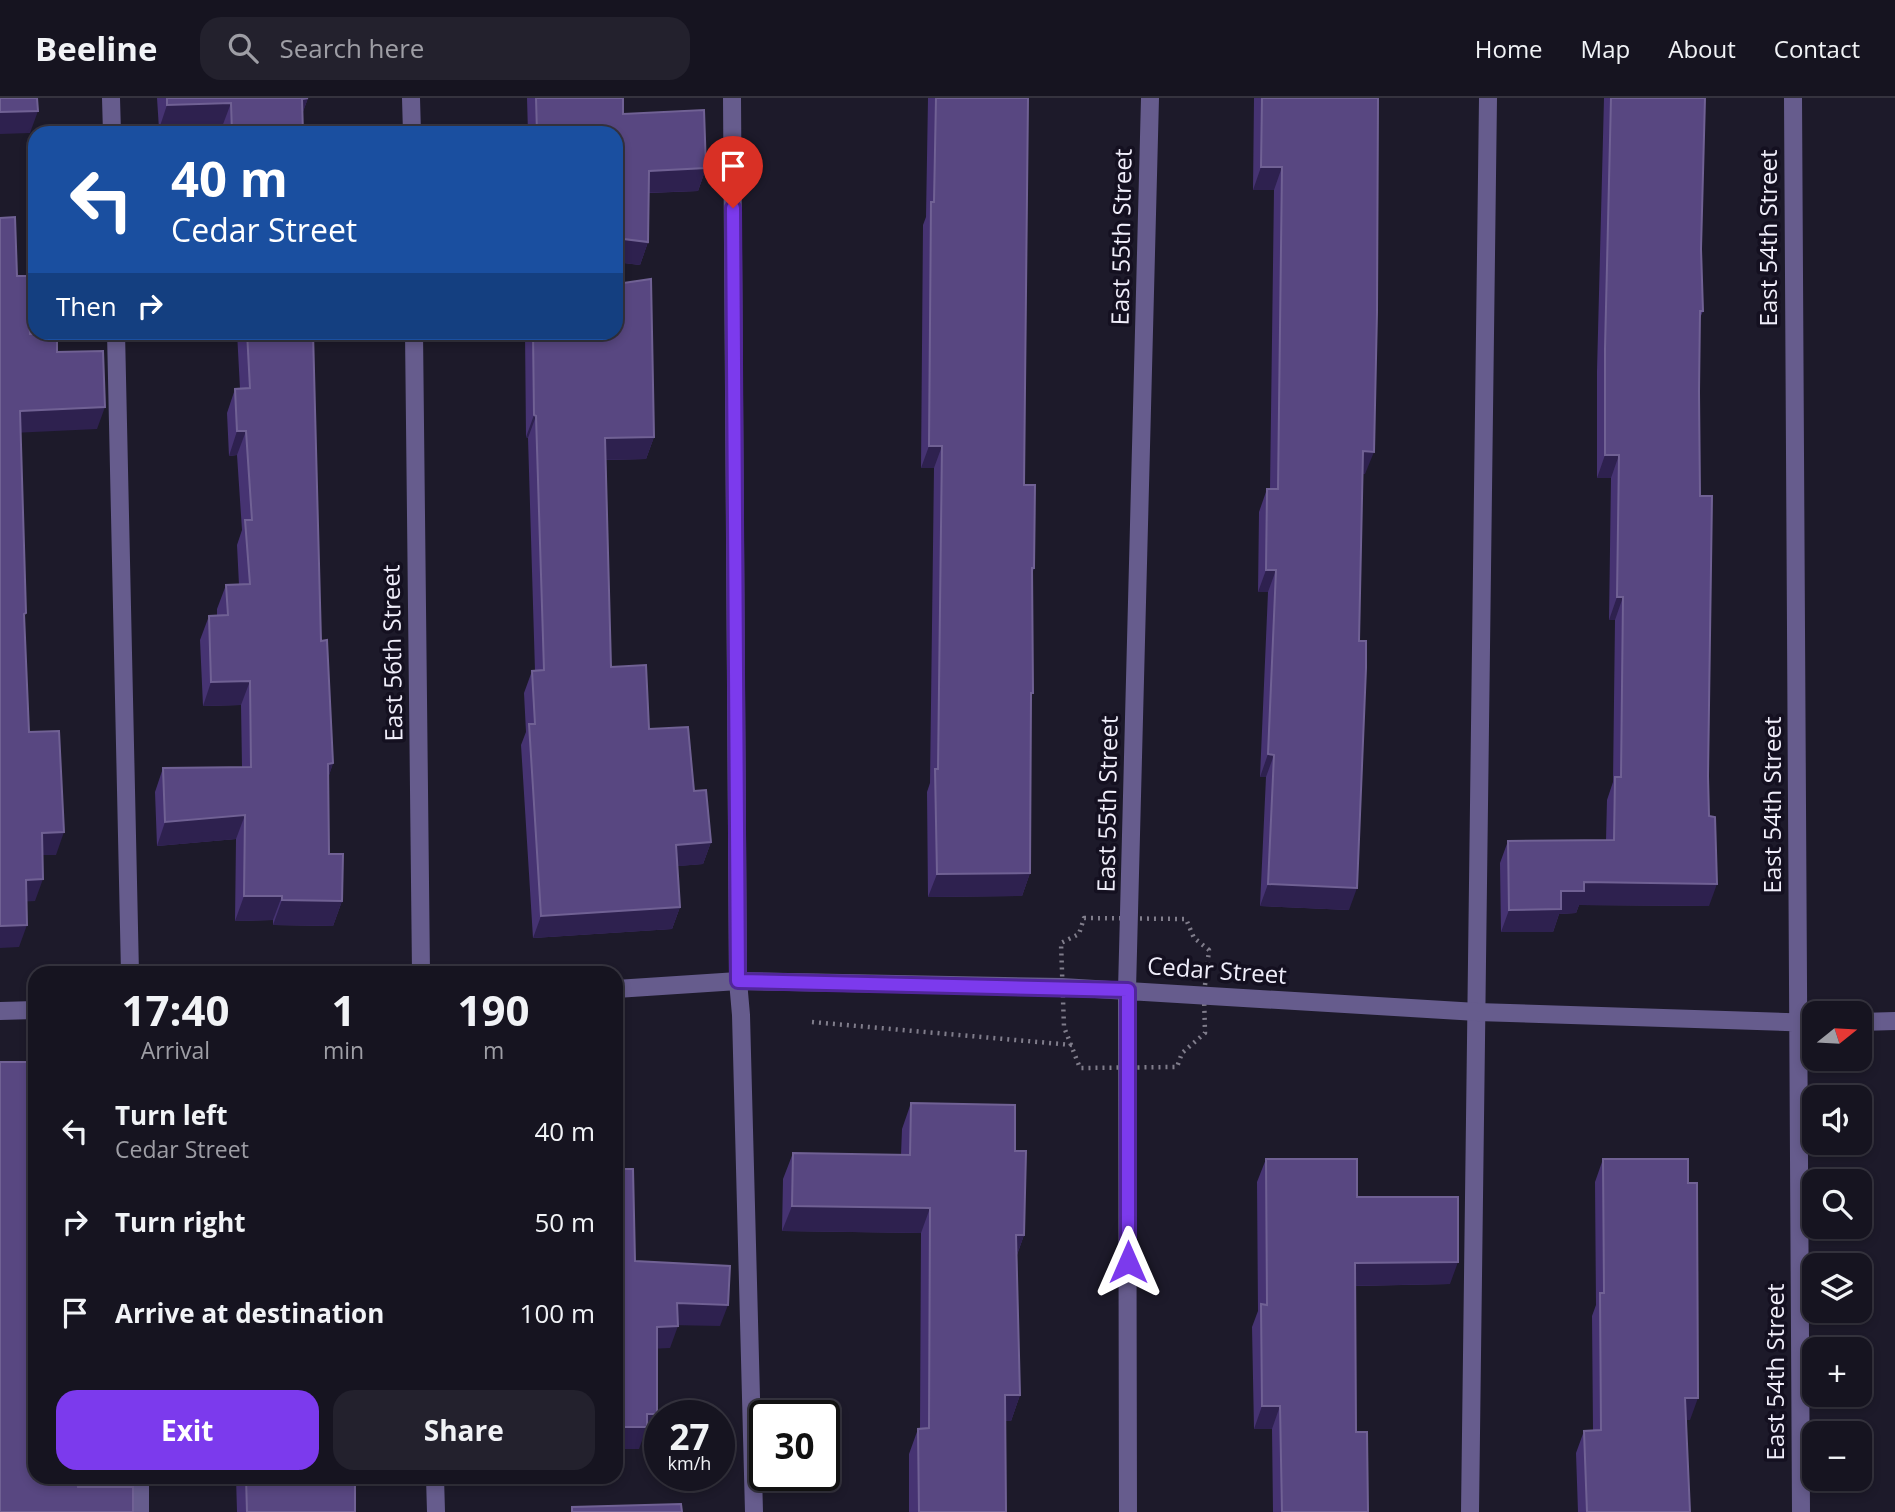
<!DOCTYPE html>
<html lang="en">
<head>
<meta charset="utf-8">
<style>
	body { margin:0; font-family:"Open Sans",sans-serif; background:#23212d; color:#f1f3f6; height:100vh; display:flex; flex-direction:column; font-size:26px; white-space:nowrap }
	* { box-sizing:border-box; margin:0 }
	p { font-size:23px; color:#9e9ea5 }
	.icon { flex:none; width:38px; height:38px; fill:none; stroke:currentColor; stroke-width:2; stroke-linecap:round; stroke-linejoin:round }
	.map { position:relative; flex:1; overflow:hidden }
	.details { position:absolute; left:28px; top:868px; width:595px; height:518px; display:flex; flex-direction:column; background:#161420; border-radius:21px; box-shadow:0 4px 10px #0003,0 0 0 2px #35333e }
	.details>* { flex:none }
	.hud { position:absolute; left:28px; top:28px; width:595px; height:214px; border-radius:21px; box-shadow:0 4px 10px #0003,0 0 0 2px #35333e; background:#1a4fa0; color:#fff; overflow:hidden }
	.needle { width:46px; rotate:72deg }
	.fabs { position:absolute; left:1802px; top:903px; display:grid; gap:14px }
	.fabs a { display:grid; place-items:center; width:70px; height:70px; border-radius:14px; background:#161420; box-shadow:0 4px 10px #0003,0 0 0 2px #35333e; font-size:35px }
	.speed { position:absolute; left:644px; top:1302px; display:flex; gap:14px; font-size:35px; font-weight:700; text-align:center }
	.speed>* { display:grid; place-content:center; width:91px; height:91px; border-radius:50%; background:#161420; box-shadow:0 4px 10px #0003,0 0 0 2px #35333e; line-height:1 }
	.speed small { font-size:18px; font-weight:400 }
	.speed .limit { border:4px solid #111; border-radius:10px; background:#fff; color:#111 }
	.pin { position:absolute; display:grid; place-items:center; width:60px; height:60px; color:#fff; margin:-72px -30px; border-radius:50% 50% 50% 0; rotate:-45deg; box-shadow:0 0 7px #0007 }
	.pin .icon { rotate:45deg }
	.me { position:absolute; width:77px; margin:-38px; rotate:0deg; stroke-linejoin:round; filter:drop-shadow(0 0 5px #0008) }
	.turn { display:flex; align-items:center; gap:24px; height:147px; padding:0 28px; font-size:32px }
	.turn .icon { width:91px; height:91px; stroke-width:2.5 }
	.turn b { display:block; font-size:49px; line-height:60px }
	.then { display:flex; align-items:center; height:66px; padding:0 28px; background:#0003; gap:14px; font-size:26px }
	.eta { display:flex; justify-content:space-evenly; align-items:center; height:119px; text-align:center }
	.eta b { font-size:42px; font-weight:700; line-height:49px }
	.primary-button { display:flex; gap:14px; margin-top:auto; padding:14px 28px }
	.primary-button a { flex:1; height:80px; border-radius:21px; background:#7c3aed; color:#fff; font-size:28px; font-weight:700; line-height:80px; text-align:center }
	.primary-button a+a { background:#23212d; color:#f1f3f6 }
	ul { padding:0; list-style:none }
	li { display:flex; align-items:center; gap:21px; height:91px; padding:0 28px }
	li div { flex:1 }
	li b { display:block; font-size:26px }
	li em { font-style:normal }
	header { display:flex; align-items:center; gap:42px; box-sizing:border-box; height:98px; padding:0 35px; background:#161420; border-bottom:2px solid #35333e }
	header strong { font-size:33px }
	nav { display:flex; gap:38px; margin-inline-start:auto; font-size:24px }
	.search { width:490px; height:63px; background:#23212d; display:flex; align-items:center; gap:18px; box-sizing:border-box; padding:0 24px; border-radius:21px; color:#9e9ea5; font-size:26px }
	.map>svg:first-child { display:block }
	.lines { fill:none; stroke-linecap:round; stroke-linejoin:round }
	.path { stroke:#807d8b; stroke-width:4.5; stroke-dasharray:2 5; stroke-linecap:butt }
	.lane { stroke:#665c8d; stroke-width:18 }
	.street { stroke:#665c8d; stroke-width:18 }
	.wall { fill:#463372 }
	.shaded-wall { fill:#2e214f }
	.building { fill:#584781; stroke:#706194; stroke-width:2 }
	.route-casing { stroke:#51269a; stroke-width:18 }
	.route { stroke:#7c3aed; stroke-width:12 }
	.labels { text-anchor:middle; stroke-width:7; stroke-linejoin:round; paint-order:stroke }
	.street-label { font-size:24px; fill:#f0eefa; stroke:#141020 }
</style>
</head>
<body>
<header>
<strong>Beeline</strong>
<div class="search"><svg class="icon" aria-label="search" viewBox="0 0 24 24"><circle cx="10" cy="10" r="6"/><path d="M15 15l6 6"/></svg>Search here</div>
<nav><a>Home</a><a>Map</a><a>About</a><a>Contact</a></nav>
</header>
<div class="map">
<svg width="1895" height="1414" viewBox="0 0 1895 1414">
	<rect width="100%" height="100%" fill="#1d1a2a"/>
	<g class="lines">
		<path class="path" d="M1084,820L1186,821L1194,840L1209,852L1204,896L1205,935L1182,955L1177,969L1080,970L1064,929L1061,845L1079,836Z
			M812,924L1072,947"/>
		<path class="lane" d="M111,0L112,35
			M732,0L738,883L741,917L754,1414
			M116,234L130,875
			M140,1379V1414
			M1470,1414L1488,0"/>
		<path class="street" d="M411,0L412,35
			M1793,0L1801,1414
			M414,234L421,875
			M616,891L738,883L1062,889L1477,914L1815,925
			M0,913L35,912
			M1860,924L1895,923
			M435,1379L436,1414
			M1128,1414L1127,892L1150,0"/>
	</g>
	<path class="wall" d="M157,0H308L302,16L303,35H222V29L159,31Z
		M527,0H623V16L706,70L698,93L649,95L648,144L640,167L616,164V35H528Z
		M928,0H1028L1024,387L1034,470L1032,476L1030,775L1022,798L928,799L927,694L930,685L934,370H921L923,127L926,119Z
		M1254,0H1378L1365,376H1362L1349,812L1260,808L1266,679H1260L1268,494H1258L1259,414L1267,391H1270L1274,92H1253Z
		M1604,0H1705L1701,151L1703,213L1700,220L1699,294L1700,398L1708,678L1709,808L1579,807L1576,815L1559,816L1553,834H1501L1500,765L1508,743L1606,742L1607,702L1613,684L1615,522H1609L1611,380H1597V273Z
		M237,234H313L321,543L333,665L328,680L329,756L342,803L333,828L273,827V822L235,823L236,741L157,748L155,694L163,670L242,669L241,607L203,608L200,542L209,518H217V511L226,487H239L237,447L242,432L237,357L229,358L227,315L235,291H240Z
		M525,234H616L654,339L646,361L606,362L611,569L649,631L694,693L711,744L703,766L677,768L680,809L672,831L533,840L521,647L526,634L524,595L532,573H535L528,340L526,339Z
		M911,1005L1015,1053L1024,1137L1017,1157L1020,1297L1011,1323H1005L1006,1414H909V1356L918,1331H920L921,1135L782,1133L783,1081L793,1055L901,1057L902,1031Z
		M1266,1061L1357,1099L1450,1186L1355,1188L1356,1334L1368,1414H1273L1272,1331H1254L1252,1229L1258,1213L1257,1084Z
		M1603,1061L1690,1322H1686L1690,1414H1578L1576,1355L1584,1333H1593L1592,1218L1596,1207L1595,1084Z
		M236,1379H352L355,1414H237Z"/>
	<path class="shaded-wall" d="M308,0L299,25L302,1Z
		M231,5L222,29L159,31L167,7Z
		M38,13L30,35L0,36V14Z
		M1261,69H1282L1274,92H1253Z
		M706,70L698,93L640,95L649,73Z
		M616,140L648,144L640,167L616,164Z
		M105,309L97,331L12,335L20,313Z
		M534,317L536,318L528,340L526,339Z
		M237,333H246L237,357L229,358Z
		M654,339L646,361L597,362L605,340Z
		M929,348H942L934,370H921Z
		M1363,353L1374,354L1365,376H1354Z
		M1605,357H1619L1611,380H1597Z
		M1266,472H1276L1268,494H1258Z
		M1617,499H1623L1615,522H1609Z
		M250,583L241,607L203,608L211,584Z
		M1268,656L1274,657L1266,679H1260Z
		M333,665L325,690L328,666Z
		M245,717L236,741L157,748L165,724Z
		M64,734L56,757H34L42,735Z
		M711,744L703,766L668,769L676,747Z
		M1030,775L1022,798L928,799L937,776Z
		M43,781L35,803L18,804L26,782Z
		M1584,784L1717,786L1709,808L1579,807L1576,815L1559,816L1553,834H1501L1509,812Z
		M1268,786L1357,790L1349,812L1260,808Z
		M244,798H282L273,822L235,823Z
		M282,802L342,803L333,828L273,827Z
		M680,809L672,831L533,840L541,818Z
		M27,827L19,849L0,850V828Z
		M792,1108L930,1110L921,1135L782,1133Z
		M1016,1137H1024L1015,1162Z
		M1458,1164L1450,1186L1346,1188L1355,1165Z
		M677,1205L728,1207L720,1228L669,1227Z
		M678,1228L670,1250L649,1251L657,1229Z
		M1005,1297H1020L1011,1323H996Z
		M1685,1300H1698L1690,1322H1677Z
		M1262,1308H1280L1272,1331H1254Z
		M647,1316H657L649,1337H644L639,1351H616V1329Z"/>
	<path class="building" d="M0,0H37L38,13L0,14Z
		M167,0H308L302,1L303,35H232L231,5L167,7Z
		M536,0H623V16L704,12L706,70L649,73L648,144L616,140V35H537Z
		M936,0H1028L1024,387H1035L1034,470H1032L1033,595H1031L1030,775L937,776L935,671H938L942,348H929L931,104H934Z
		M1262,0H1378L1377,214L1374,354L1363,353L1359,543H1366V570L1357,790L1268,786L1274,657L1268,656L1276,472H1266L1267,391H1278L1282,69H1261Z
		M1611,0H1705L1701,151L1703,213H1700L1699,294L1700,398H1712L1708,678L1709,718L1715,719L1717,786L1584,784V793H1561V811L1509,812L1508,743L1614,742L1615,679H1621L1623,499H1617L1619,357H1605V251Z
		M15,119L17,178H27L30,236L57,235V254L103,253L105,309L20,313L26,515L24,516L29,634L59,633L64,734L42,735L43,781L26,782L27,827L0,828V120Z
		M651,181L654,339L605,340L611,569L646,567L649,631L688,629L694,693L706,692L711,744L676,747L680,809L541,818L529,626H535L532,573L544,572L536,318L534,317L533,234H616V186Z
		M247,234H313L321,543L327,542L333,665L328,666L329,756H343L342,803L282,802V798H244L245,717L165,724L163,670L251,669L250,583L211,584L209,518L228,517L226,487L250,486L245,422H252L246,333H237L235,291L250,290Z
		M0,964H29L32,1153H35V1379H71V1383H77L78,1389H133V1414H0Z
		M911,1005L1015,1007V1053H1026L1024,1137H1016L1020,1297H1005L1006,1414H919L918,1331L929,1330L930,1110L792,1108L793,1055L910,1057Z
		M1266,1061H1357V1099H1458V1164L1355,1165L1356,1334H1367L1368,1414H1282L1280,1308H1262L1261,1206L1267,1207Z
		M1603,1061H1688V1085H1697L1698,1300H1685L1690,1414H1587L1584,1333L1601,1332L1600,1195H1604Z
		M616,1071H633L635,1163L730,1168L728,1207L677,1205L678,1228L657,1229V1316H647V1329H616Z
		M246,1379H352V1382H355V1414H247Z
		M681,1406L682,1414H572V1409Z"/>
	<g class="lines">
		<g class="route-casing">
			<path id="route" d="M733,110L738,883L1128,892V1164"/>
		</g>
		<use href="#route" class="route"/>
	</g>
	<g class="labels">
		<g class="street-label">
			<text transform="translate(1122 139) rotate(-89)" y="8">East 55th Street</text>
			<text transform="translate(1769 140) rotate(-90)" y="8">East 54th Street</text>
			<text transform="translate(393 555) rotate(-91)" y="8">East 56th Street</text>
			<text transform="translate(1108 706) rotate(-89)" y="8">East 55th Street</text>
			<text transform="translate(1773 707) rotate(-90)" y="8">East 54th Street</text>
			<text transform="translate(1217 873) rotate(4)" y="8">Cedar Street</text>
			<text transform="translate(1776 1274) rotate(-90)" y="8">East 54th Street</text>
		</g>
	</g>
</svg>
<div class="fabs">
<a><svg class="needle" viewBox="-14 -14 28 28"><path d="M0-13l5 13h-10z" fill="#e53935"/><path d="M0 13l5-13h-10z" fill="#9e9ea5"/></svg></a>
<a><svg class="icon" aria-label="sound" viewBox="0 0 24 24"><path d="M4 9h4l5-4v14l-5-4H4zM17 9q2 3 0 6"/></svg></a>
<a><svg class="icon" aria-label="search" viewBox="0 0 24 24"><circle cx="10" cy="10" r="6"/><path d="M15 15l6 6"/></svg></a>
<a><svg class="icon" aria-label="layers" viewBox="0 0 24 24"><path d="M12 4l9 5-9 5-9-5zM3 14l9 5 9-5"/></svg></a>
<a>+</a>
<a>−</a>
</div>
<div class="speed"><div>27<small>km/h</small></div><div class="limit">30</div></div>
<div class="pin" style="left:733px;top:110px;background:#d93025"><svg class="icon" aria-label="arrive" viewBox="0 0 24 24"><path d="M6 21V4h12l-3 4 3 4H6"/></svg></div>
<svg class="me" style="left:1128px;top:1164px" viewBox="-20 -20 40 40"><path d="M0-17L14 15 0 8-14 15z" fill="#7c3aed" stroke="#fff" stroke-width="4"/></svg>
<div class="hud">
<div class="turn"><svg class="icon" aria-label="left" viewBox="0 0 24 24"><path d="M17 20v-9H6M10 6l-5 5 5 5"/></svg><div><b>40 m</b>Cedar Street</div></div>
<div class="then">Then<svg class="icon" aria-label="right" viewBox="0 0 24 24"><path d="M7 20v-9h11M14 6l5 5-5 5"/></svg></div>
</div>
<section class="details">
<div class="eta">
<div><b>17:40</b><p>Arrival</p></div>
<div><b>1</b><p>min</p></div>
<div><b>190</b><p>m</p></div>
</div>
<ul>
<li><svg class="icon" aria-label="left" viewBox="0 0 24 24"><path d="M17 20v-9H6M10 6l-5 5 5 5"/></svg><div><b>Turn left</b><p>Cedar Street</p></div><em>40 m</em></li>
<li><svg class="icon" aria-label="right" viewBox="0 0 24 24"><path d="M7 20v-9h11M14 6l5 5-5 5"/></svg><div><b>Turn right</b></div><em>50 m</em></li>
<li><svg class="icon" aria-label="arrive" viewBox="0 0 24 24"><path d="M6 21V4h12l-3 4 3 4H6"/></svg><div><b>Arrive at destination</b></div><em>100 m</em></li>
</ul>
<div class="primary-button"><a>Exit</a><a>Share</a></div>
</section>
</div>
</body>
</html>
